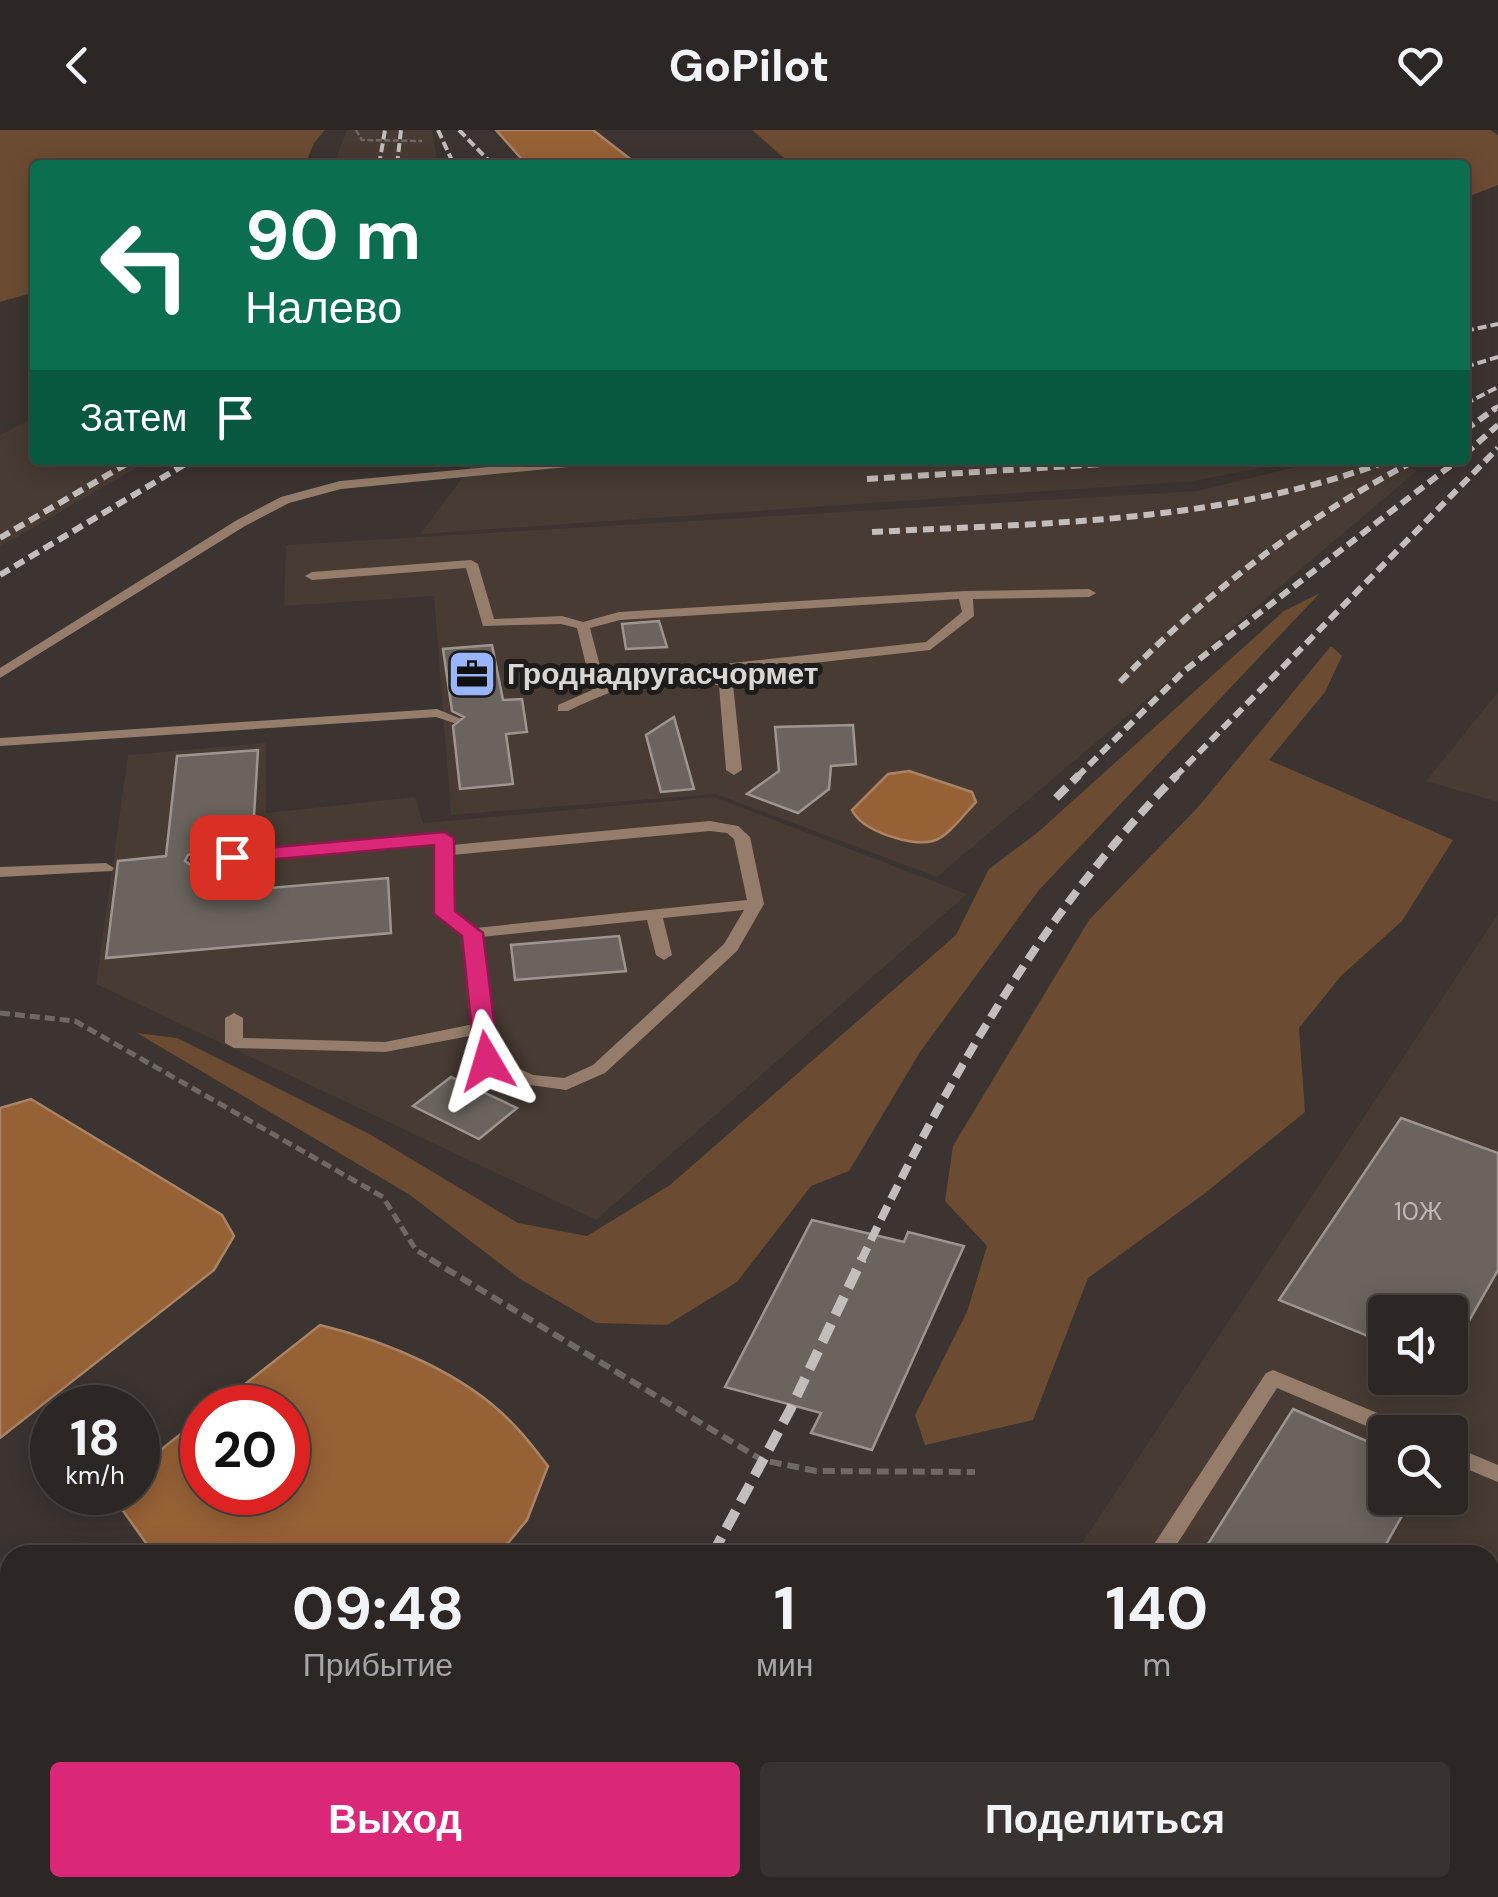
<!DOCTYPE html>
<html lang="ru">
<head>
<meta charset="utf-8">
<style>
	body { margin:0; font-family:"DM Sans",sans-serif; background:#383331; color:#f1f3f6; height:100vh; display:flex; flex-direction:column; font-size:38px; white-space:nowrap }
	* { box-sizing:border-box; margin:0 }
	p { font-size:32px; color:#a6a5a6 }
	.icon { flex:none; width:55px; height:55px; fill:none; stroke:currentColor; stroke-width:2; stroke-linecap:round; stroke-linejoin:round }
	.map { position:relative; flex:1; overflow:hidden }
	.sheet { position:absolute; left:0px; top:1415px; width:1500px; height:352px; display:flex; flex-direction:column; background:#2c2724; border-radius:30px 30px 0 0; box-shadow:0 5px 25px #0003,0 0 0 2px #484441 }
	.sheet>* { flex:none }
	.top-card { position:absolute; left:30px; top:30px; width:1440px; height:305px; border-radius:10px; box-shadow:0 5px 25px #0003,0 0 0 2px #484441; background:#0b6e4f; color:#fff; overflow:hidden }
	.buttons { position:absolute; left:1368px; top:1165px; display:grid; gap:20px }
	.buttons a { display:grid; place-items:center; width:100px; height:100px; border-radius:10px; background:#2c2724; box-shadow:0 5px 25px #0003,0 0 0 2px #484441; font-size:50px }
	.speed { position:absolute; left:30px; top:1255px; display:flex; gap:20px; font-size:50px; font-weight:700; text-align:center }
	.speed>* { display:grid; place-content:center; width:130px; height:130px; border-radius:50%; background:#2c2724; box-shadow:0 5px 25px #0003,0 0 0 2px #484441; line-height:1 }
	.speed small { font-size:25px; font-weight:400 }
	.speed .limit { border:15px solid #d22; background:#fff; color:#111 }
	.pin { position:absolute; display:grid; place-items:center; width:85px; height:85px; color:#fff; margin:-42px; border-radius:20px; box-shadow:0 5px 15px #0006 }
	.me { position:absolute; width:110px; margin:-55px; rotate:353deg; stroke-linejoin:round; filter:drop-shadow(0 0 8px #0008) }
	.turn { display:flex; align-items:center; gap:35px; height:210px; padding:0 50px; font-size:45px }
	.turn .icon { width:130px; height:130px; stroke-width:2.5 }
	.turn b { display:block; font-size:70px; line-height:85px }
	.then { display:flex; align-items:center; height:95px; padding:0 50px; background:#0003; gap:20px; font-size:38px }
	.eta { display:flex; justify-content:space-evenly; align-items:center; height:170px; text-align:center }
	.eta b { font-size:60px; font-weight:700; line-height:70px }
	.button { display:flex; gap:20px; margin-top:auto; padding:20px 50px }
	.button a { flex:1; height:115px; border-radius:10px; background:#db2777; color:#fff; font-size:40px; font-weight:700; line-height:115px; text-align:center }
	.button a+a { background:#383331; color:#f1f3f6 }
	header { display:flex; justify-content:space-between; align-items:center; height:130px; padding:0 50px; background:#2c2724; font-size:45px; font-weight:700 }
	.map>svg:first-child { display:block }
	.built { fill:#473b33; fill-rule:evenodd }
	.green { fill:#6c4b33 }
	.water { fill:#976136; stroke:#ab8465; stroke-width:2.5 }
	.building { fill:#6a635e; stroke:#9d9590; stroke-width:2.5 }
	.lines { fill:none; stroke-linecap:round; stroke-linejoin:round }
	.path-far2 { stroke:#6f6966; stroke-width:2.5; stroke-dasharray:6 2.5; stroke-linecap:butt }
	.path-far1 { stroke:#6f6966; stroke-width:5; stroke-dasharray:10 5; stroke-linecap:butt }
	.path { stroke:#6f6966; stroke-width:6; stroke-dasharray:12 6; stroke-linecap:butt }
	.lane { fill:#967d6b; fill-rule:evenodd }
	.rail-far3 { stroke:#c3bebb; stroke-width:4; stroke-dasharray:9 4; stroke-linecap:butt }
	.rail-far2 { stroke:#c3bebb; stroke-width:6; stroke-dasharray:11 6; stroke-linecap:butt }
	.rail-far1 { stroke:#c3bebb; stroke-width:8; stroke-dasharray:15 8; stroke-linecap:butt }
	.rail { stroke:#c3bebb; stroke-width:10; stroke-dasharray:20 10; stroke-linecap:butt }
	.route { fill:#db2777; stroke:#8e194d; stroke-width:2.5 }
	.labels { text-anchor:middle; stroke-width:10; stroke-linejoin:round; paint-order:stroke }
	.number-label { font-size:25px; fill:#beb9b6 }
	.poi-label { font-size:30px; font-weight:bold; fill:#dad6d3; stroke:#1f1d1b; text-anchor:start }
</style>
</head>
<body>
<header><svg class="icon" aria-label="back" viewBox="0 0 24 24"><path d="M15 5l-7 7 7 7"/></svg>GoPilot<svg class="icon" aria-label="heart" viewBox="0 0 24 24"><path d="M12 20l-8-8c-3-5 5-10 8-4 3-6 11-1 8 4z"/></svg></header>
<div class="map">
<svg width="1498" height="1767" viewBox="0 0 1498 1767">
	<rect width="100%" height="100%" fill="#3b3430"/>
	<path class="built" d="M347,0H432L438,35H333Z
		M35,287V330H150L0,417V305Z
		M476,330H1302L1193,351L420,404Z
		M1324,330H1393L1417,341L937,747L716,664L451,685L434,466L284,476L286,415L1197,361Z
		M1498,562V672L1426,651Z
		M266,613V683L415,667L423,693L714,667L967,764L596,1090L96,854L128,625Z
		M1498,784V1767H1241L1227,1758H1490V1425H1074ZM1385,1182H1450V1248H1385ZM1385,1302H1450V1368H1385Z
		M119,1758H1175L1190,1767H109Z"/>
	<path class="green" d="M0,0H325L314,13L305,35H35V162L0,172Z
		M752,0H1490L1498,5V55L1465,68V35H792Z
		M1320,463L1039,760L920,922L849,1041L811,1056L737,1152L667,1195L596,1193L520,1149L410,1065L137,903L177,908L371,1005L518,1093L587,1106L670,1055L956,805L989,739L1037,703L1284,481Z
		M1331,516L1342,526L1325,562L1269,630L1453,710L1402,791L1341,846L1299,898L1305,982L1204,1064L1088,1148L1033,1290L925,1315L915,1285L967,1182L987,1116L945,1071L953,1016L1089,790L1199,676Z"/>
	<path class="water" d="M496,0H593L638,35H527Z
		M909,641L972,662L976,672C965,683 948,707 933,711C911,717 862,701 852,680L888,644Z
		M31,969L222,1085L234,1106L214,1140L0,1308V978Z
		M320,1195C386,1211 466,1244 513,1294C526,1307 537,1322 548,1336L527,1390L498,1425H165L146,1413L121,1378L130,1363L138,1362C138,1328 178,1308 202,1288V1362H288V1278L216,1277Z
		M0,1520L10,1527L13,1758L3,1767H0Z"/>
	<path class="building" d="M659,491L667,517L626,519L622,494Z
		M492,515L503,570L522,569L527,602L506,604L513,654L460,659L453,596L464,587L452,581L443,519Z
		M674,587L694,659L661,662L646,605Z
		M853,595L856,634L831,636L829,659L798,683L747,664L779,641L775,597Z
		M258,620L254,686L199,690L197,723L188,725L185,731L197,739V764L388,748L391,803L106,828L118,731L166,726L177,626Z
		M619,806L626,841L515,850L511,815Z
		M451,947L517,978L479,1009L413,976Z
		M1401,988L1498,1023V1140L1450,1224V1182H1385V1213L1279,1170Z
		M812,1090L904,1112L908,1102L964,1116L872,1320L811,1303L821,1283L725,1257Z
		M1293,1279L1385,1319V1368H1412L1380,1425H1201Z"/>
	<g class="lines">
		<path class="path-far2" d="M356,0L362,10L422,11"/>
		<path class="path-far1" d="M0,883L75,891L383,1067L416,1120L434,1131"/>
		<path class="path" d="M430,1129L762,1330L816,1341L975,1342
			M0,1474L10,1480
			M36,1767L45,1758"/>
		<path class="lane" d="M562,330H605L599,334L341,359L289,373L245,396L0,548V538L237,390L281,367L340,351Z
			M471,430L478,434L494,489L562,486L583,492L619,482L965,461L1089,459L1096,463L1089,467L973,469L974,486L930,520L714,544L733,554L742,640L734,645L726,640L719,556C671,535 612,560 568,581H558V575L592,560L577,498L561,494L483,496L466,438L312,450L305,446L312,442ZM959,469L962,482L926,512L668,540L605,555L590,498L620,490Z
			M437,579L461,589L454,593L436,587L0,616V608Z
			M710,691L738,696L750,707L764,774L737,821L605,943L566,960L523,954L481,935L475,905L385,922L234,918L225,913V888L234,883L243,888V908L385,912L474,894L464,805L437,784L436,713L197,735L189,730L191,727L444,703L452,708V715ZM710,701L727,703L734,709L747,770L475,798L453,782L452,725ZM744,780L724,814L593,935L564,948L533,945L496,928L481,807L647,790L656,825L664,830L672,825L663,788Z
			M106,733L114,738L112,741L0,747V737Z
			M1273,1240L1409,1296L1412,1302L1385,1304L1277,1258L1170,1425H1147L1266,1243Z
			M1450,1315L1498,1335V1352L1450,1332Z
			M1498,1515V1548L1490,1551V1518Z"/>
		<path class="rail-far3" d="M438,0L454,35
			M459,0L493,35
			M379,35L385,0
			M397,35L401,0
			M1465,201L1498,194
			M1465,237L1498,227
			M1465,274L1498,257
			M1492,280L1498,276"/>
		<path class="rail-far2" d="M1465,300L1496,278
			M1465,324L1498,295
			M867,349L1165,330
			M872,402C1047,393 1224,393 1390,330
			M0,408L133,330
			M0,445L192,330
			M1120,552C1208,461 1304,388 1416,330
			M1077,647L1184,541L1458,330
			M1175,647L1498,318"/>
		<path class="rail-far1" d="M1056,668L1079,645
			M861,1131C944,956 1040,784 1177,645"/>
		<path class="rail" d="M712,1425L790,1280L862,1129
			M498,1767L506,1758"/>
	</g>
	<path class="route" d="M444,702L454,708L455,781L483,803L499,931L487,938L475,931L462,806L434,784V715L232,733L222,727L232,721Z"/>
	<defs>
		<g id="office-square" transform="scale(2.5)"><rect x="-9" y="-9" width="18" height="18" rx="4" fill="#99b5fd" stroke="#1f1d1b"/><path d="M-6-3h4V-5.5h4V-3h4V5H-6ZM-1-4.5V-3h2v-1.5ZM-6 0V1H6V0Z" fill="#111"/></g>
	</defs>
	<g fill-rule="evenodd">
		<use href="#office-square" x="472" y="544"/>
	</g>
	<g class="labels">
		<g class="number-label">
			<text x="1418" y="1090">10Ж</text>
		</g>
		<g class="poi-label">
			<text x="507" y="554">Гроднадругасчормет</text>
		</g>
	</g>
</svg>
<div class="buttons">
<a><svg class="icon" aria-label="sound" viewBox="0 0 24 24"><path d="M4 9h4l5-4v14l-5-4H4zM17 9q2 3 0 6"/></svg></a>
<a><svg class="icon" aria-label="search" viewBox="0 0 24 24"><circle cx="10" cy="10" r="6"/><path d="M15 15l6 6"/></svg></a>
</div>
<div class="speed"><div>18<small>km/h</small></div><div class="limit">20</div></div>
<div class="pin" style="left:232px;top:727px;background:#d93025"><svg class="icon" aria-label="arrive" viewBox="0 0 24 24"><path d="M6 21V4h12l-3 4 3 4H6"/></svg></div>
<svg class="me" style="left:487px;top:931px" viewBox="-20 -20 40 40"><path d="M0-17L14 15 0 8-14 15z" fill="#db2777" stroke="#fff" stroke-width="4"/></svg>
<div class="top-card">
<div class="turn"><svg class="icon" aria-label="left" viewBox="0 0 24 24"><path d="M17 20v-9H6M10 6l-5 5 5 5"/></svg><div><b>90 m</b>Налево</div></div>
<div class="then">Затем<svg class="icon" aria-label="arrive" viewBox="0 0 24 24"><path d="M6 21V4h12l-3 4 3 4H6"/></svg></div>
</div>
<section class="sheet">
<div class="eta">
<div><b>09:48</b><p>Прибытие</p></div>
<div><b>1</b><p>мин</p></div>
<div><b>140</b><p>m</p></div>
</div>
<div class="button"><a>Выход</a><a>Поделиться</a></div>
</section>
</div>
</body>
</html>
